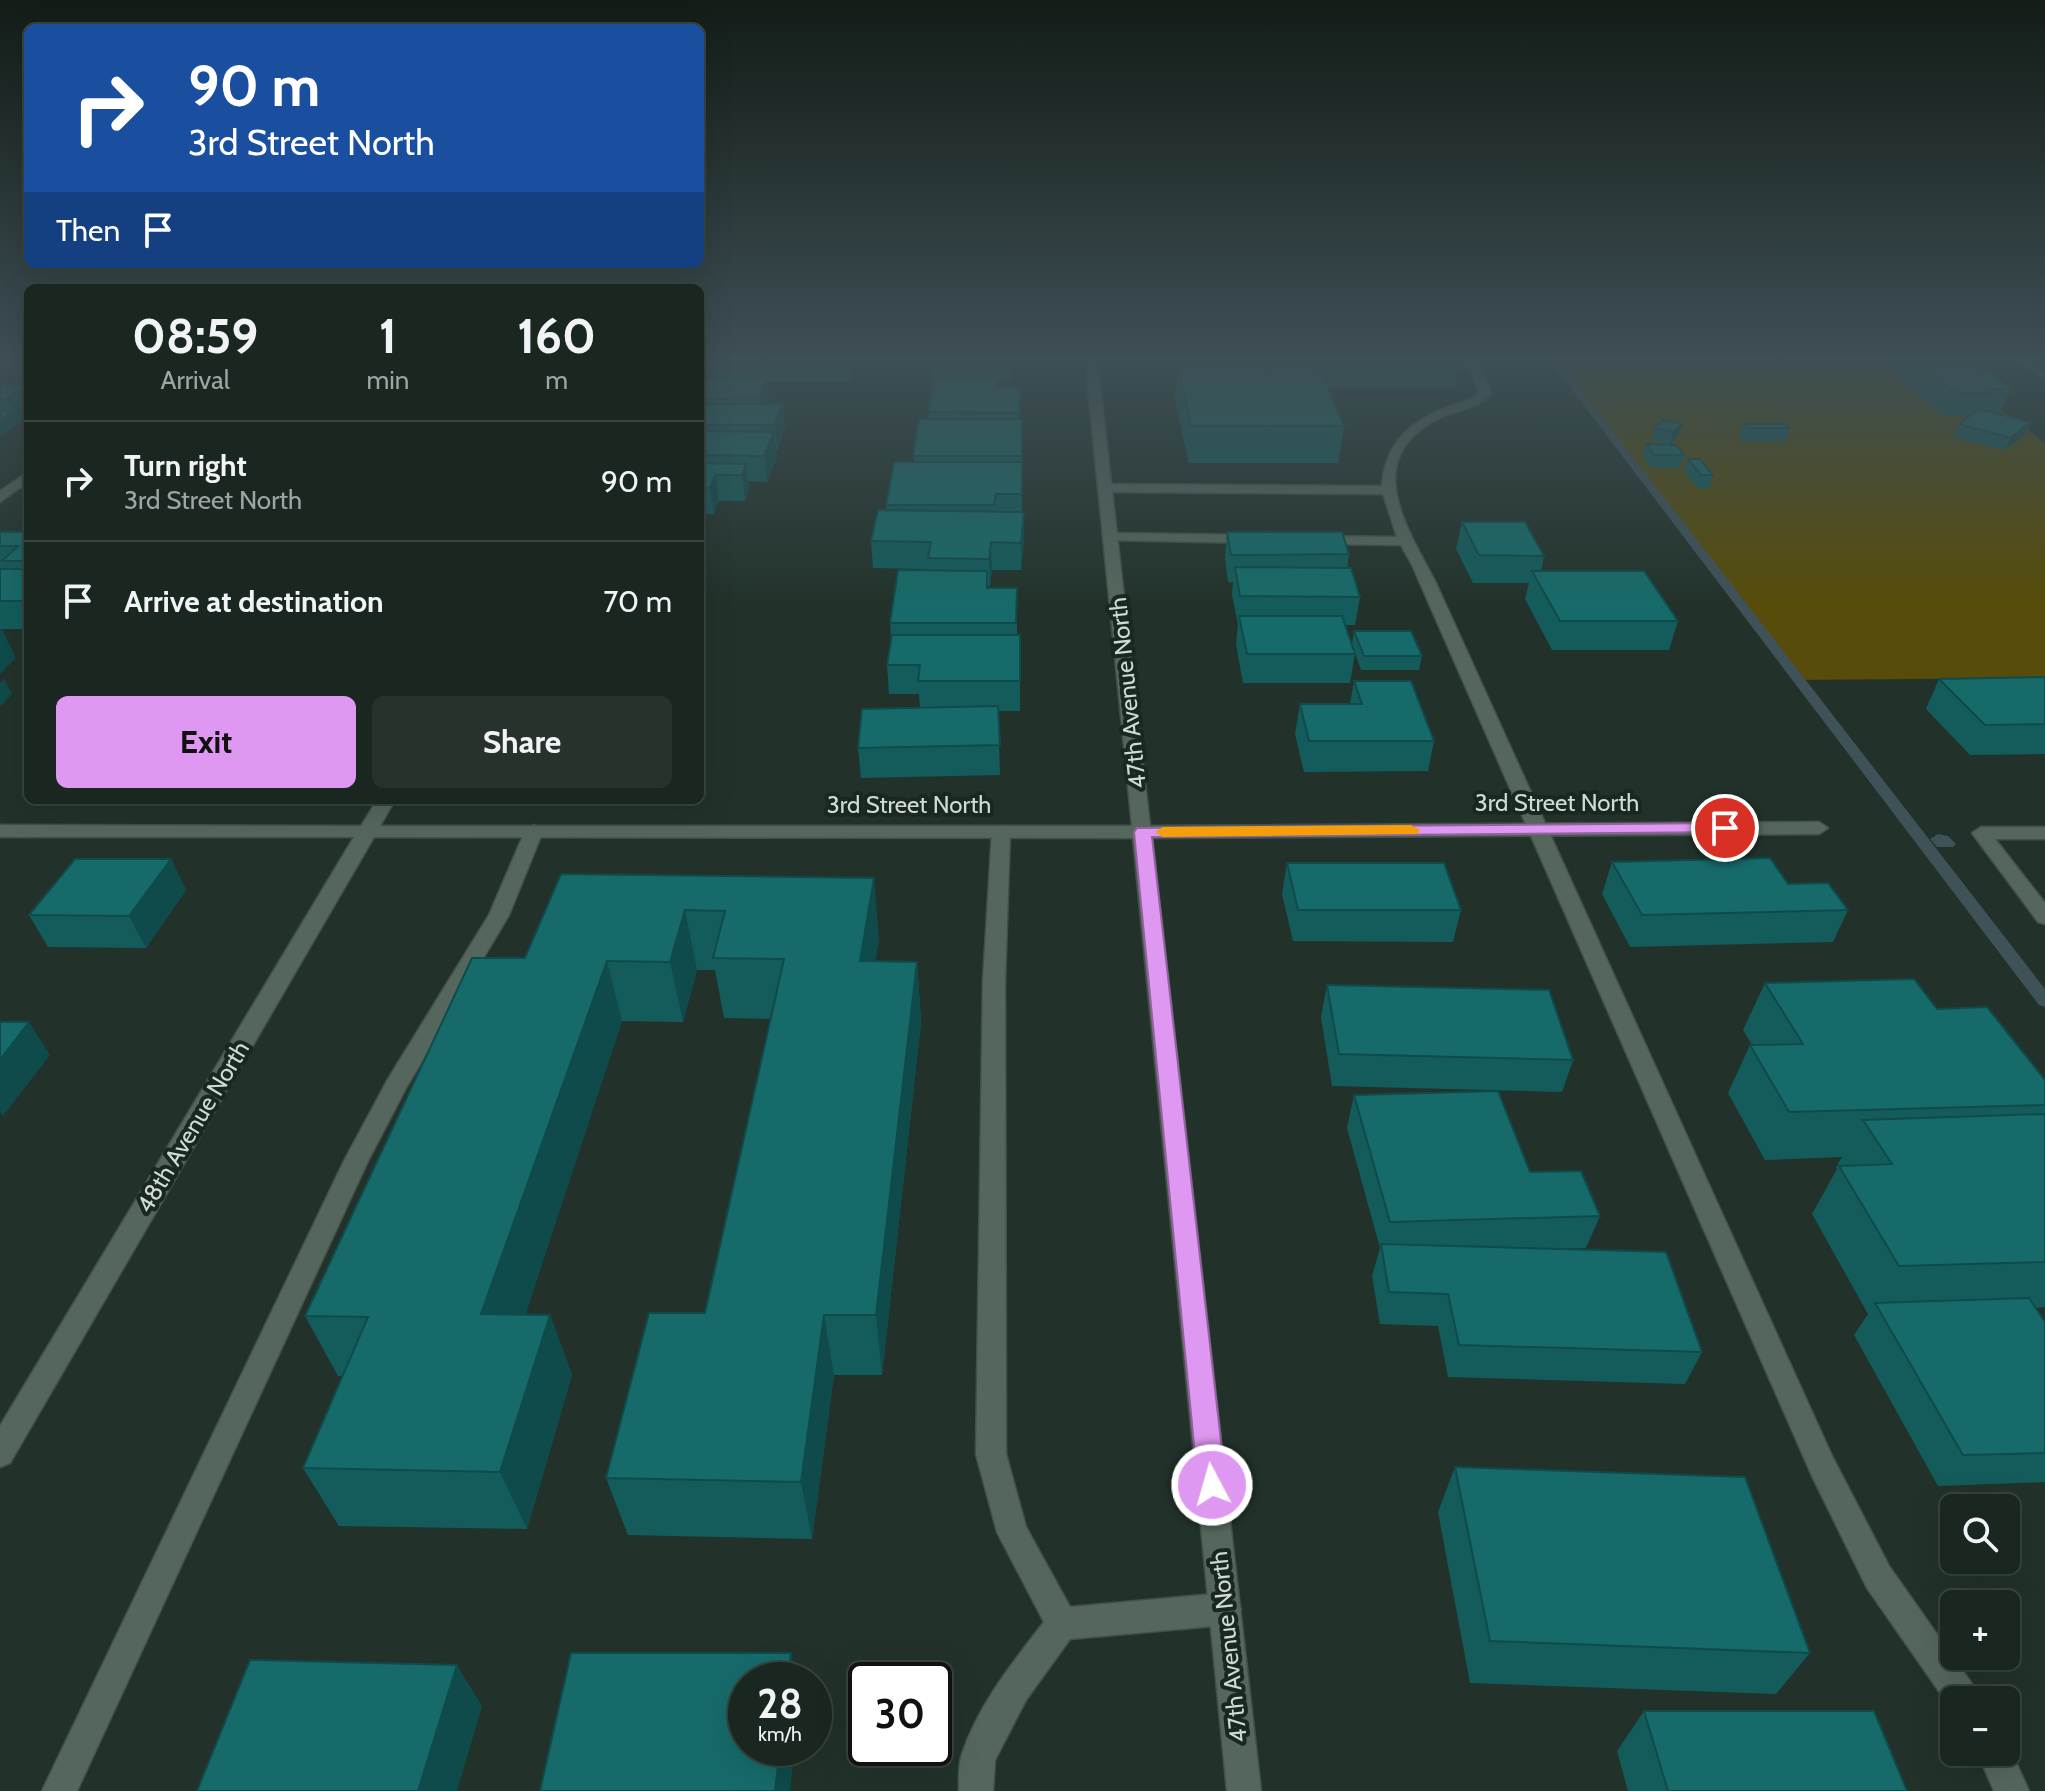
<!DOCTYPE html>
<html lang="en">
<head>
<meta charset="utf-8">
<style>
	body { margin:0; font-family:Cabin,sans-serif; background:#27322d; color:#f1f3f6; height:100vh; display:flex; flex-direction:column; font-size:30px; white-space:nowrap }
	* { box-sizing:border-box; margin:0 }
	p { font-size:26px; color:#9fa5a5 }
	.icon { flex:none; width:44px; height:44px; fill:none; stroke:currentColor; stroke-width:2; stroke-linecap:round; stroke-linejoin:round }
	.map { position:relative; flex:1; overflow:hidden }
	.drawer { position:absolute; left:24px; top:284px; width:680px; height:520px; display:flex; flex-direction:column; background:#1a2620; border-radius:12px; box-shadow:0 8px 32px #0002,0 0 0 2px #38433e }
	.drawer>* { flex:none }
	.guide { position:absolute; left:24px; top:24px; width:680px; height:244px; border-radius:12px; box-shadow:0 8px 32px #0002,0 0 0 2px #38433e; background:#1a4fa0; color:#fff; overflow:hidden }
	.tools { position:absolute; left:1940px; top:1494px; display:grid; gap:16px }
	.tools a { display:grid; place-items:center; width:80px; height:80px; border-radius:12px; background:#1a2620; box-shadow:0 8px 32px #0002,0 0 0 2px #38433e; font-size:40px }
	.speed { position:absolute; left:728px; top:1662px; display:flex; gap:16px; font-size:40px; font-weight:700; text-align:center }
	.speed>* { display:grid; place-content:center; width:104px; height:104px; border-radius:50%; background:#1a2620; box-shadow:0 8px 32px #0002,0 0 0 2px #38433e; line-height:1 }
	.speed small { font-size:20px; font-weight:400 }
	.speed .limit { border:4px solid #111; border-radius:12px; background:#fff; color:#111 }
	.pin { position:absolute; display:grid; place-items:center; width:68px; height:68px; color:#fff; margin:-34px; border:4px solid #fff; border-radius:50%; box-shadow:0 2px 8px #0007 }
	.me { position:absolute; width:88px; margin:-44px; rotate:354deg; stroke-linejoin:round; filter:drop-shadow(0 0 6px #0008) }
	.turn { display:flex; align-items:center; gap:28px; height:168px; padding:0 32px; font-size:36px }
	.turn .icon { width:104px; height:104px; stroke-width:2.5 }
	.turn b { display:block; font-size:56px; line-height:68px }
	.then { display:flex; align-items:center; height:76px; padding:0 32px; background:#0003; gap:16px; font-size:30px }
	.eta { display:flex; justify-content:space-evenly; align-items:center; height:136px; text-align:center }
	.eta b { font-size:48px; font-weight:700; line-height:56px }
	.cta { display:flex; gap:16px; margin-top:auto; padding:16px 32px }
	.cta a { flex:1; height:92px; border-radius:12px; background:#df98f1; color:#111; font-size:32px; font-weight:700; line-height:92px; text-align:center }
	.cta a+a { background:#27322d; color:#f1f3f6 }
	ul { padding:0; list-style:none }
	li { display:flex; align-items:center; gap:24px; height:120px; padding:0 32px; border-top:2px solid #38433e }
	li div { flex:1 }
	li b { display:block; font-size:30px }
	li em { font-style:normal }
	.map>svg:first-child { display:block }
	.green { fill:#574c09 }
	.lines { fill:none; stroke-linecap:round; stroke-linejoin:round }
	.stream { fill:#3f5257; fill-rule:evenodd }
	.service-casing { stroke:#425049; stroke-width:3 }
	.minor-casing { stroke:#425049; stroke-width:3 }
	.service { fill:#55675d; fill-rule:evenodd }
	.minor { fill:#55675d; fill-rule:evenodd }
	.wall { fill:#135c5b }
	.shaded-wall { fill:#0f4b4a }
	.building { fill:#166b6a; stroke:#0f4b4a; stroke-width:2 }
	.route { fill:#df98f1; stroke:#91639d; stroke-width:2 }
	.slow { fill:#f59e0b }
	.labels { text-anchor:middle; stroke-width:8; stroke-linejoin:round; paint-order:stroke }
	.street-label { font-size:24px; fill:#d1dbd5; stroke:#192820 }
</style>
</head>
<body>
<div class="map">
<svg width="2045" height="1791" viewBox="0 0 2045 1791">
	<rect width="100%" height="100%" fill="#22322a"/>
	<path class="green" d="M1553,358H1934L2045,443V678L1796,680Z"/>
	<g class="lines">
		<path class="stream" d="M1555,358H1563L1564,368L2045,989V1007L2039,1005L1557,370Z
			M1938,834L1948,836L1956,844L1953,847H1937L1930,839Z"/>
		<g class="service-casing">
			<path id="service" d="M1461,358H1472L1485,376L1491,393C1479,408 1460,409 1442,417C1358,457 1407,527 1436,583L1832,1456L1889,1566L1975,1688L1980,1700H1954V1713L1867,1588L1812,1476L1412,565L1401,545L1319,544L1312,540L1319,536L1397,537L1383,494L1105,492L1098,488L1105,484L1382,486C1385,442 1411,420 1451,406C1461,402 1472,401 1479,393L1473,376Z
				M1111,533L1255,535L1262,539L1255,543L1106,540V534Z
				M534,825L543,831L509,915L406,1088L368,1161L77,1791H42L344,1161L388,1079L489,915L525,831Z
				M1001,826L1010,832L1005,981L1006,1454L1026,1527L1070,1607L1225,1593L1236,1598L1241,1609L1236,1620L1225,1625L1070,1639L1026,1700L995,1760L993,1791H959C959,1779 958,1765 962,1754C978,1705 1013,1662 1044,1622L997,1532L976,1454L983,981L992,832Z
				M2006,1740L2029,1791H1994L1977,1752H2006Z"/>
		</g>
		<g class="minor-casing">
			<path id="minor" d="M1085,358H1097L1150,826L1819,822L1828,828L1819,834L1152,838L1261,1791H1227L1133,838L374,837L10,1463L0,1467V1426L354,837H0V825L361,826L377,800H395L380,826H1132Z
				M2013,358H2026L2045,371V379Z
				M28,472V482L0,502V491Z
				M1981,827H2045V839H1995L2045,903V924L2038,922L1972,833Z"/>
		</g>
		<use href="#service" class="service"/>
		<use href="#minor" class="minor"/>
	</g>
	<path class="wall" d="M700,358H855V363L850,382H766L769,401L768,404H782L785,428L778,450H776L777,457L767,482L748,481L749,489L745,501H719L714,514H700Z
		M929,358H1012V381H999V387H1020V419H1022V512L1024,539L1021,570H992L990,586H988V588H1017V635H1020V711H998L1000,775L861,778L858,748L920,708L919,694H889L887,665L891,637L890,623L928,571V569L873,568L871,541L887,510L886,505L914,462L913,456L929,419L928,412L933,381H930Z
		M1294,358H1460L1454,387H1327L1344,426L1338,463H1189L1175,400L1178,365L1297,366Z
		M1877,358H1969L2011,389L2000,413H1994L2030,422L2025,434L2005,450L1953,437L1959,424L1969,416H1944L1895,376L1897,371H1888L1876,361Z
		M0,385H28V416L0,437Z
		M1682,424L1678,437L1670,445L1652,440L1655,428Z
		M1743,424L1789,428L1785,441H1743L1738,436Z
		M1646,444L1684,455L1680,468L1650,467L1643,457Z
		M1688,459L1713,475L1709,488H1697L1684,471Z
		M1462,522L1544,556L1541,571L1678,621L1669,650H1552L1525,599L1529,583H1473L1456,549Z
		M28,532V629H0V533Z
		M1227,532L1349,554L1347,568L1360,597L1355,625H1345L1355,654L1350,683H1243L1236,644L1238,624L1232,595L1233,582H1228L1225,559Z
		M1354,631L1422,656L1419,670H1361L1352,645Z
		M2045,677V754L1970,755L1926,709L1939,679Z
		M1354,681L1434,741L1428,771L1304,772L1295,734L1300,704H1350Z
		M171,859L186,890L146,948L48,947L29,915Z
		M1612,862L1788,884L1848,910L1833,942L1630,947L1602,894Z
		M1287,863L1461,910L1453,942L1293,941L1282,894Z
		M561,874L879,938L875,961L917,962L921,1022L882,1375H834L812,1539L628,1535L606,1478L705,1313L771,1019L724,1018L715,970H697L683,1022L622,1021L525,1314L550,1315L572,1375L527,1529L339,1526L303,1468L342,1376H338L305,1316L525,958Z
		M1765,983L1937,1009L2045,1080V1307L2035,1308L2045,1322V1482L1938,1486L1854,1335L1868,1314L1812,1214L1837,1169L1836,1167L1842,1157L1765,1160L1728,1093L1750,1045H1752L1743,1030Z
		M1327,985L1573,1060L1562,1092L1332,1086L1321,1017Z
		M1354,1095L1530,1172L1600,1216L1586,1248L1549,1249L1702,1352L1685,1384L1448,1377L1438,1326L1380,1324L1372,1276L1380,1248L1347,1128Z
		M1455,1467L1810,1653L1776,1694L1470,1683L1438,1512Z
		M1644,1711L1907,1791H1628L1617,1751Z"/>
	<path class="shaded-wall" d="M849,358H855V363L850,382Z
		M766,377L769,401L763,422L760,398Z
		M28,385V416L0,437V420L13,411L7,399Z
		M782,404L785,428L778,450L775,425Z
		M2030,422L2025,434L2005,450L2011,438Z
		M1682,424L1678,437L1670,445L1673,432Z
		M774,432L777,457L767,482L764,456Z
		M746,464L749,489L745,501L742,475Z
		M715,475L719,501L714,514L710,488Z
		M1024,512V539L1021,570V543Z
		M991,542L992,570L990,586L989,559Z
		M2,629L16,658L0,674V631Z
		M4,679L12,694L0,707V683Z
		M171,859L186,890L146,948L129,916Z
		M874,878L879,938L866,1021L860,961Z
		M685,910L697,970L683,1022L670,962Z
		M607,961L622,1021L506,1374L481,1314Z
		M917,962L921,1022L882,1375L876,1315Z
		M29,1022L50,1055L3,1116L0,1112V1060Z
		M550,1315L572,1375L527,1529L500,1472Z
		M824,1315L834,1375L812,1539L801,1482Z
		M791,1653L797,1680H788Z
		M457,1665L482,1706L457,1791H418Z
		M780,1748H795L790,1791H775Z"/>
	<path class="building" d="M700,358H849V359Z
		M1911,358H1969L2011,389H1986L1992,393L1954,392Z
		M1178,365L1319,366L1344,426H1191Z
		M766,377L760,398L700,399V378Z
		M934,378L999,379L998,387H1020V413L928,412Z
		M0,385H28L7,399H0Z
		M702,404H782L775,425H700V408Z
		M1979,409L2030,422L2011,438L1959,424Z
		M0,411H13L0,420Z
		M919,419H1022V456H913Z
		M1664,420L1682,424L1673,432L1655,428Z
		M1743,424H1785L1789,428H1747Z
		M700,431L774,432L764,456L700,455Z
		M1646,444L1676,445L1684,455H1654Z
		M1688,459H1700L1713,475H1701Z
		M894,462H1022V494H996L994,505H886Z
		M700,463L746,464L742,475H715L710,488H700Z
		M878,510L1024,512L1021,543L991,542L989,559L928,558L931,542L871,541Z
		M1462,522H1525L1544,556L1479,555Z
		M1,532H28V561H2L18,546H0V533Z
		M1227,532H1342L1349,554L1231,555Z
		M1235,567L1351,568L1360,597L1240,596Z
		M0,569H28V601H0Z
		M898,570L987,571V588H1017L1016,623H890Z
		M1532,571H1644L1678,621H1560Z
		M1239,616H1342L1355,654H1247Z
		M1354,631H1411L1422,656H1364Z
		M892,635H1020V681H918L920,665H887Z
		M2045,677V724L1985,725L1939,679Z
		M1354,681H1411L1434,741H1309L1300,704H1362Z
		M998,706L1000,745L858,748L862,709Z
		M1770,858L1788,884L1828,883L1848,910L1642,915L1612,862Z
		M75,859H171L129,916L29,915Z
		M1287,863H1444L1461,910H1298Z
		M561,874L874,878L860,961L917,962L876,1315H824L801,1482L606,1478L649,1313H705L784,959L713,958L725,911L685,910L670,962L607,961L481,1314L550,1315L500,1472L303,1468L368,1317L305,1316L472,958H525Z
		M1914,979L1937,1009L1987,1007L2045,1080V1105L1789,1112L1750,1045L1803,1044L1765,983Z
		M1327,985L1549,990L1573,1060L1339,1054Z
		M0,1022H29L0,1060Z
		M1498,1091L1530,1172L1581,1171L1600,1216L1390,1222L1354,1095Z
		M2045,1114V1262L1899,1266L1839,1166L1892,1164L1863,1120Z
		M1381,1244L1666,1252L1702,1352L1459,1345L1448,1294L1389,1292Z
		M2029,1298L2045,1322V1453L1963,1455L1875,1303Z
		M1455,1467L1745,1477L1810,1653L1490,1641Z
		M571,1653H791L788,1680H746V1748H780L775,1791H540Z
		M250,1660L457,1665L418,1791H197Z
		M1644,1711H1874L1907,1791H1668Z"/>
	<linearGradient id="sky" x2="0" y2="1"><stop stop-color="#131c17"/><stop offset="0.59" stop-color="#3e4f55"/><stop offset="1" stop-color="#3e4f55" stop-opacity="0"/></linearGradient>
	<rect width="2045" height="609" fill="url(#sky)"/>
	<path class="route" d="M1725,823L1734,828L1731,832L1152,837L1226,1485L1222,1494L1212,1498L1202,1494L1198,1485L1134,832L1137,828Z"/>
	<path class="slow" d="M1411,825L1420,830L1417,834L1163,837L1155,832L1163,827Z"/>
	<g class="labels">
		<g class="street-label">
			<text transform="translate(1128 693) rotate(-96)" y="8">47th Avenue North</text>
			<text x="1557" y="811">3rd Street North</text>
			<text x="909" y="813">3rd Street North</text>
			<text transform="translate(193 1127) rotate(-59)" y="8">48th Avenue North</text>
			<text transform="translate(1229 1647) rotate(-96)" y="8">47th Avenue North</text>
		</g>
	</g>
</svg>
<div class="tools">
<a><svg class="icon" aria-label="search" viewBox="0 0 24 24"><circle cx="10" cy="10" r="6"/><path d="M15 15l6 6"/></svg></a>
<a>+</a>
<a>−</a>
</div>
<div class="speed"><div>28<small>km/h</small></div><div class="limit">30</div></div>
<div class="pin" style="left:1725px;top:828px;background:#d93025"><svg class="icon" aria-label="arrive" viewBox="0 0 24 24"><path d="M6 21V4h12l-3 4 3 4H6"/></svg></div>
<svg class="me" style="left:1212px;top:1485px" viewBox="-20 -20 40 40"><circle r="17" fill="#df98f1" stroke="#fff" stroke-width="3"/><path d="M0-11L8 9 0 5-8 9z" fill="#fff"/></svg>
<div class="guide">
<div class="turn"><svg class="icon" aria-label="right" viewBox="0 0 24 24"><path d="M7 20v-9h11M14 6l5 5-5 5"/></svg><div><b>90 m</b>3rd Street North</div></div>
<div class="then">Then<svg class="icon" aria-label="arrive" viewBox="0 0 24 24"><path d="M6 21V4h12l-3 4 3 4H6"/></svg></div>
</div>
<section class="drawer">
<div class="eta">
<div><b>08:59</b><p>Arrival</p></div>
<div><b>1</b><p>min</p></div>
<div><b>160</b><p>m</p></div>
</div>
<ul>
<li><svg class="icon" aria-label="right" viewBox="0 0 24 24"><path d="M7 20v-9h11M14 6l5 5-5 5"/></svg><div><b>Turn right</b><p>3rd Street North</p></div><em>90 m</em></li>
<li><svg class="icon" aria-label="arrive" viewBox="0 0 24 24"><path d="M6 21V4h12l-3 4 3 4H6"/></svg><div><b>Arrive at destination</b></div><em>70 m</em></li>
</ul>
<div class="cta"><a>Exit</a><a>Share</a></div>
</section>
</div>
</body>
</html>
